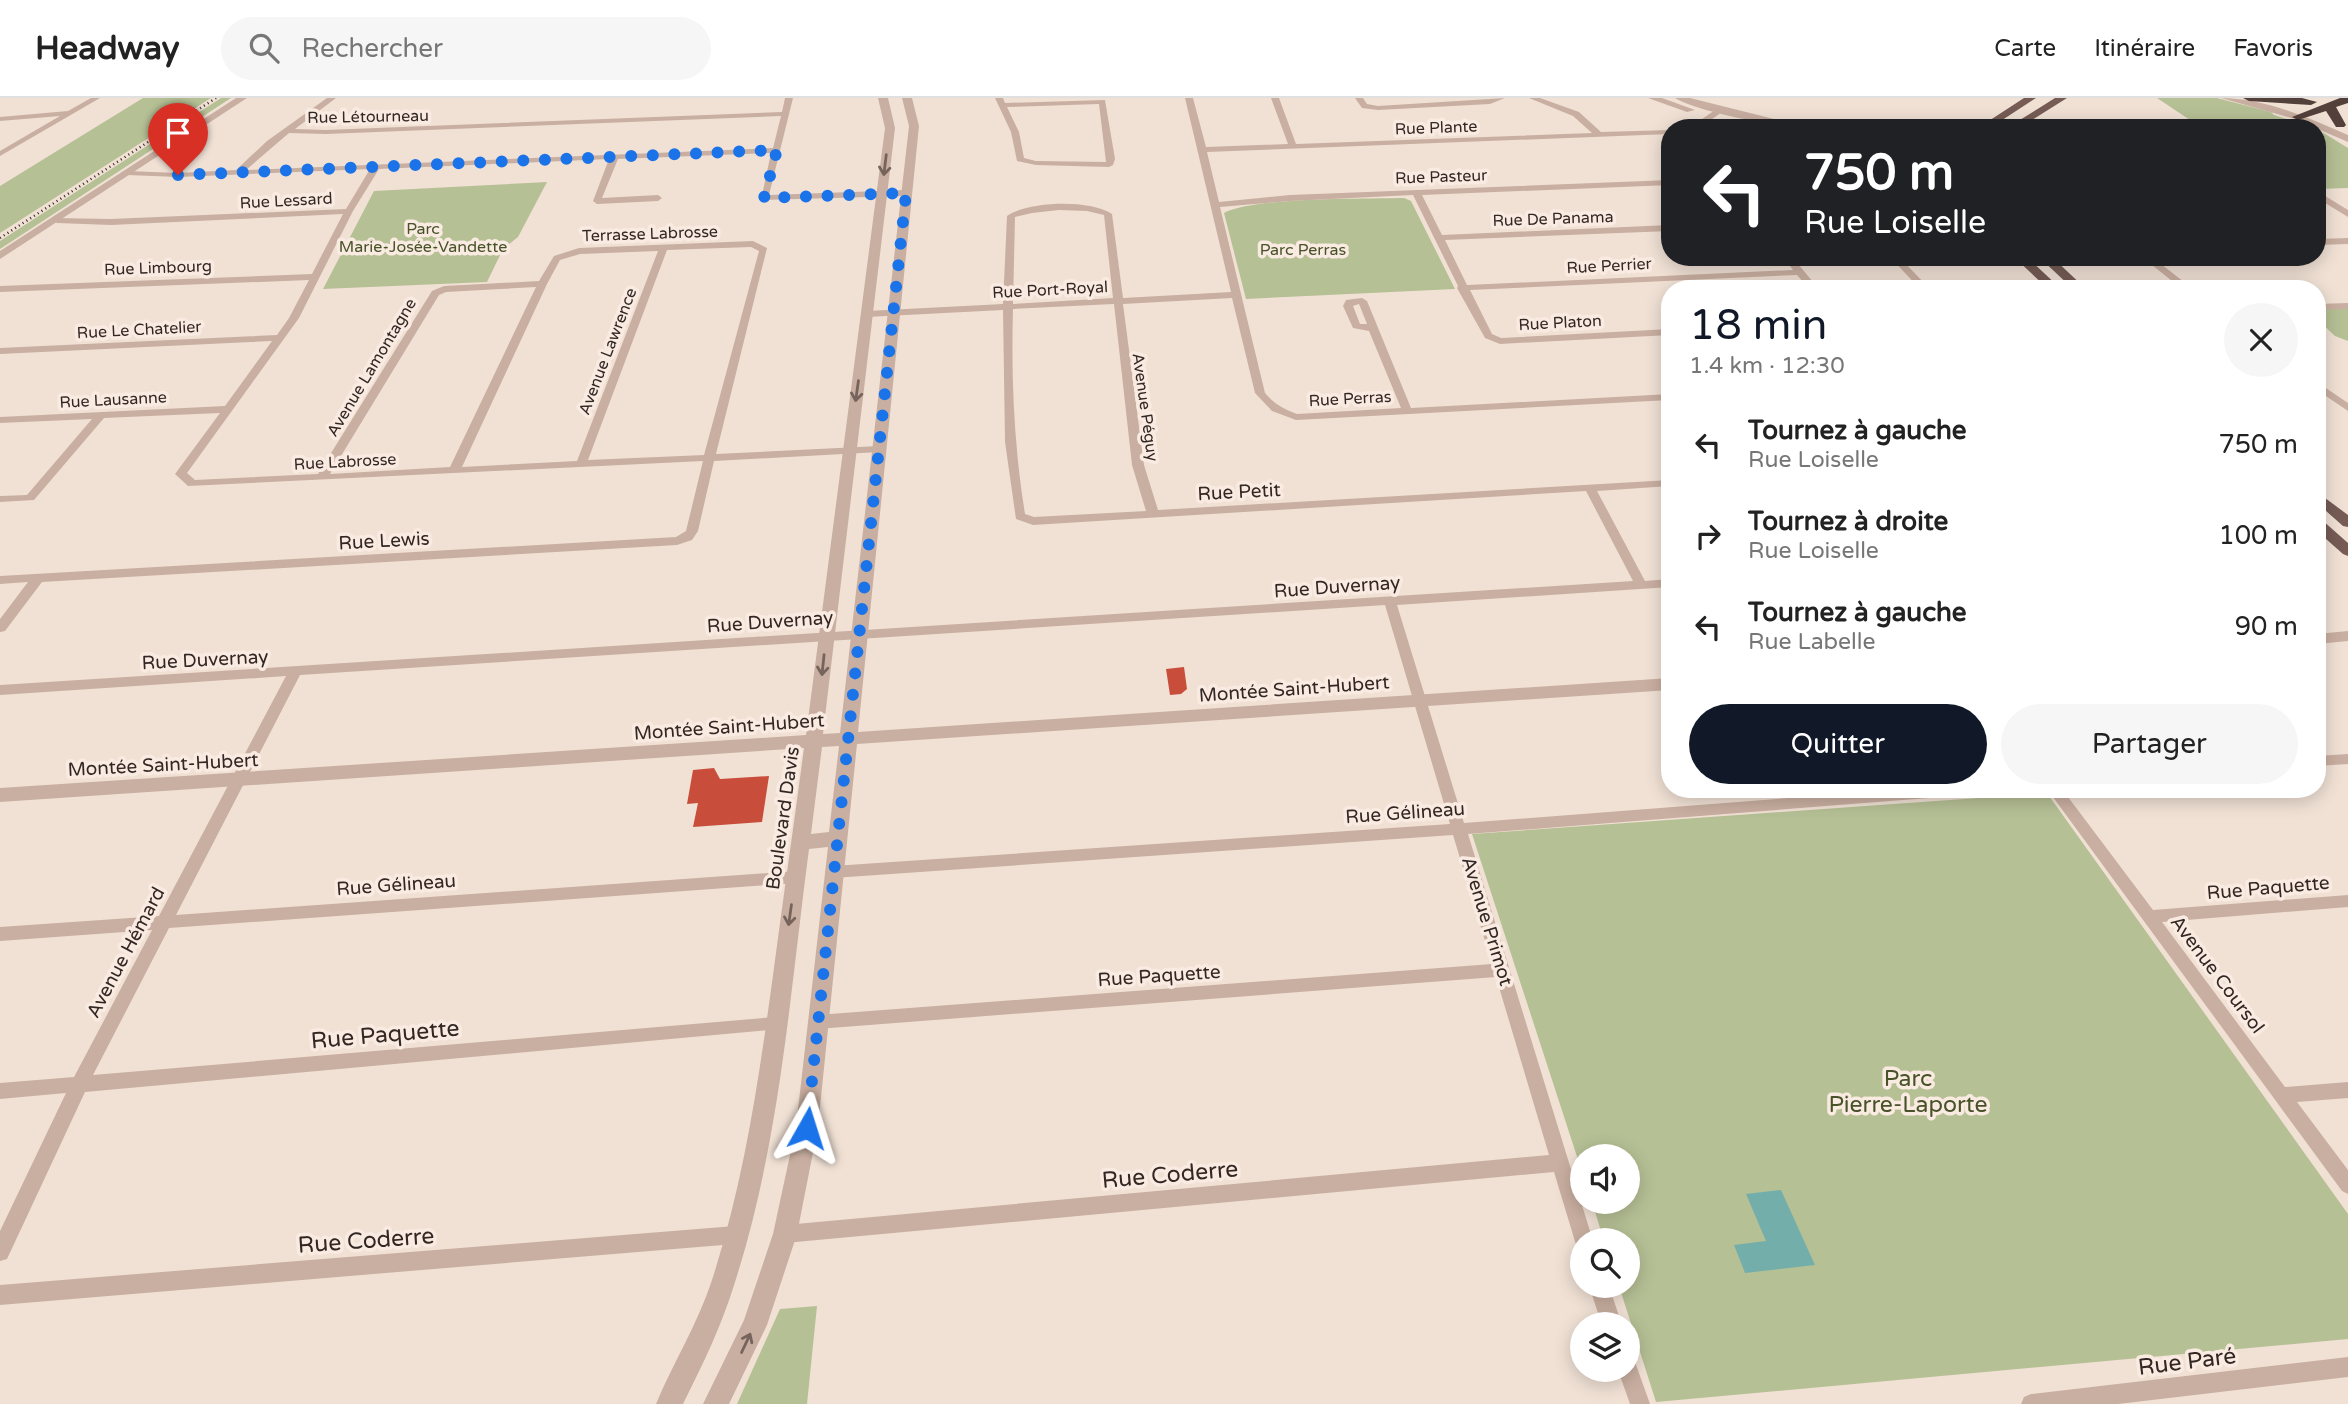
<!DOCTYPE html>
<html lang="fr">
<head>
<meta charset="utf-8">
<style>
	body { margin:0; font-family:"Varela Round",sans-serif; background:#f6f6f6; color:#222; height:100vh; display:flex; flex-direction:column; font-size:26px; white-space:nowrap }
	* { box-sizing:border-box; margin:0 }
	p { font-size:23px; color:#767676 }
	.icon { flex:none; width:38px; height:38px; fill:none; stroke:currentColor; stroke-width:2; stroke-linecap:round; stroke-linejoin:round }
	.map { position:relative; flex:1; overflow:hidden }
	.panel { position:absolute; left:1661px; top:182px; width:665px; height:518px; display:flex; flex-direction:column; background:#fff; border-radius:28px; box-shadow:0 4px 18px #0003 }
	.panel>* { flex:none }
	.guide { position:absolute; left:1661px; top:21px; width:665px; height:147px; border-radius:28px; box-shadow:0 4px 18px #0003; background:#202124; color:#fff; overflow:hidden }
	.fabs { position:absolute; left:1570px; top:1046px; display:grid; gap:14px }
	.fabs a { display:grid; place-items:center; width:70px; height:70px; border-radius:50%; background:#fff; box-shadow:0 4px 18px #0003; font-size:35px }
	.pin { position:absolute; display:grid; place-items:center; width:60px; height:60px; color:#fff; margin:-72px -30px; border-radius:50% 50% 50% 0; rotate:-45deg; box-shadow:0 0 7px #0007 }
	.pin .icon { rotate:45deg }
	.me { position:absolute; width:77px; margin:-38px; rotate:6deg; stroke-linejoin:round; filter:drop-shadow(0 0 5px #0008) }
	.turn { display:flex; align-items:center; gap:24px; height:147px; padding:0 28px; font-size:32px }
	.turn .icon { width:91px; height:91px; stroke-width:2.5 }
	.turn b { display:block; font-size:49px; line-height:60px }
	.round { display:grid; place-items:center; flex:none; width:74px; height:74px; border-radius:37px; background:#f6f6f6 }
	.headline { display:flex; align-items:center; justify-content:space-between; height:119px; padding:0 28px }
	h1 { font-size:42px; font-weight:600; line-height:52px; color:#111827 }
	.button { display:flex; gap:14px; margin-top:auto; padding:14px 28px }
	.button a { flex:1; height:80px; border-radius:42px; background:#111827; color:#fff; font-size:28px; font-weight:600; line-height:80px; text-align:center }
	.button a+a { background:#f6f6f6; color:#222 }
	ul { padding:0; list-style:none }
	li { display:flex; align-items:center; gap:21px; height:91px; padding:0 28px }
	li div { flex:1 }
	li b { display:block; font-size:26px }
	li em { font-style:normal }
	header { display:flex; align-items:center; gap:42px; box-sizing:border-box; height:98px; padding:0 35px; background:#fff; border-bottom:2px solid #e0e0e0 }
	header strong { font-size:33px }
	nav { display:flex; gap:38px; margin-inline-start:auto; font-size:24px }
	.search { width:490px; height:63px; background:#f6f6f6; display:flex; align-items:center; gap:18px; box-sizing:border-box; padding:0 24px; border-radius:38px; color:#767676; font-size:26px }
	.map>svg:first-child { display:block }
	.green { fill:#b6c095 }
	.water { fill:#74aeaa }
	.building { fill:#c94d3b }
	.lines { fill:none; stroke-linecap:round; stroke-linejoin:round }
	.minor { fill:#c9afa1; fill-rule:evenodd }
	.tertiary { fill:#c9afa1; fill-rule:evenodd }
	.primary { fill:#765c55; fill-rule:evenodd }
	.motorway { fill:#54403b; fill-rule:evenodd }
	.rail { stroke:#332724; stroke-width:2.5; stroke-dasharray:1 3.5; stroke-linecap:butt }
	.oneway { stroke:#76645c }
	.route { stroke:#1a73e8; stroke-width:12; stroke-dasharray:0 21.6 }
	.labels { text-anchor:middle; stroke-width:7; stroke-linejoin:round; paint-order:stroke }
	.far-street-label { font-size:16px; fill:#332724; stroke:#f9ebe1 }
	.far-park-label { font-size:16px; fill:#475228; stroke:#f9ebe1 }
	.street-label { font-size:19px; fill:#332724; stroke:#f9ebe1 }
	.near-street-label { font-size:23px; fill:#332724; stroke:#f9ebe1 }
	.near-park-label { font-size:23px; fill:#475228; stroke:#f9ebe1 }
</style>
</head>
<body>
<header>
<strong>Headway</strong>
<div class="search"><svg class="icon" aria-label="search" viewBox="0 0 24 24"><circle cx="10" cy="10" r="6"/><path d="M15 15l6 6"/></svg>Rechercher</div>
<nav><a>Carte</a><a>Itinéraire</a><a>Favoris</a></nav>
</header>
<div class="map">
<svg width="2348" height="1306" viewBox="0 0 2348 1306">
	<rect width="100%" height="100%" fill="#f1e1d5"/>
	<path class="green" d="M143,0H211L0,135V88Z
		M221,0H231L0,151V143Z
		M2157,0H2217L2271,14L2274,17L2314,30H2202Z
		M2317,31L2348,50V90L2317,91Z
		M547,84L518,139L503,151L487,184L323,191L374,93Z
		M1404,100L1411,103L1455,191L1246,201L1224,115C1254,99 1366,101 1404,100Z
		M2348,208V243L2335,238L2317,221V209Z
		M2047,695L2348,1116V1241L1656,1304L1619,1188H1628V1143H1604L1592,1104H1628V1059H1582V1074L1472,736Z
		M817,1208L807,1306H737L780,1211Z"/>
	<path class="water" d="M1781,1092L1815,1167L1745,1175L1734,1147L1766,1143L1746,1096Z"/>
	<path class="building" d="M1184,569L1187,591L1181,596L1170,597L1166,571Z
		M714,670L720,681L769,678L762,724L693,729L698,705L687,706L693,672Z"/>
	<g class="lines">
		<path class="minor" d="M91,0H100L0,58V53L60,18L0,23V19L68,13Z
			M327,0H336L295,31L326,32L782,14L785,0H793L769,97L906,92L910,95L906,98L761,102L771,55L618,61L602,100L658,97L662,100L658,103L597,106L593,103L609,61L379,71L353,113L299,220L187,375L195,382L318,376L432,193L444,188L539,183L554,158L579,150L753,143L767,150L716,356L879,348L884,351L879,354L714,363L698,433L692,442L677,447L42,484L5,533L0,534V521L28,484L0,486V478L676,439L686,433L703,363L188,388L175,376L220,315L104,320L34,402L0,404V398L27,397L92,321L0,325V319L225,308L272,243L0,256V250L277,237L289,220L309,182L0,194V188L312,176L343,116L111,127L57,125L53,122L54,120L111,121L346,111L370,71L178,79L127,77L123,75L127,73L178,75L236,72L267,43ZM781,18L773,50L246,72L289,35L326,36ZM751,149L759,153L704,357L588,362L667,152ZM658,153L577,363L462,369L547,186L560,162L580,156ZM536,189L450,369L330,376L439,197L446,194Z
			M995,0H1003L1005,5L1105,2L1115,61L1113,67L1109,69L1036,67L1017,63L1011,34ZM1099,6L1106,64L1036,63L1024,60L1019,34L1007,9Z
			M1185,0H1193L1206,49L1288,46L1271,0H1279L1296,46L1592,35L1573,18L1529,0H1540L1579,14L1601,34L1670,32V36L1207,54L1219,104L1290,97L1670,82V87L1422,97L1442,137L1670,127V133L1445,142L1467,187L1793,172L1783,159H1792L1819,191H1809L1797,177L1470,192L1492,236L1501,240L1670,231V237L1500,246L1485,240L1457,190L1458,188L1413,97L1290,103L1220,109L1265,295C1274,306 1284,311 1297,316L1401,310L1369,233L1353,230L1343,208L1346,202L1362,200L1367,203L1411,310L1670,296V302L1296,322L1272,313L1255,295L1232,200L1123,206L1144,367L1158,412L1670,382V388L1597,393L1645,483L1670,481V489L1397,507L1464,725L1906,691H1987L1980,696L1468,736L1593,1143H1582V1151L1577,1150L1554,1074L785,1145L778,1143L776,1136L778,1129L785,1127L1549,1057L1496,879L817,931L811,929L809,924L811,919L817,917L1492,866L1453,737L833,780L828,778L825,774L828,770L833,768L1450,726L1385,507L300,577L176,817L796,773L801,775L804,779L801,783L796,785L169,830L93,977L775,919L781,921L783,926L781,931L85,994L7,1161L0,1163V1133L66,995L0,1001V985L74,979L152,832L0,843V829L159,818L286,578L0,597V587L1633,483L1586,393L1033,427L1016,421L1005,344L1003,212L867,219L862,216L867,213L1003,206L1007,118C1028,103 1090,101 1112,116L1123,200L1231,194ZM1059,112L1087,113L1104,117L1113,200L1013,206L1015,119L1032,115ZM1114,206L1132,367L1146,413L1034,419L1025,416C1014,348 1011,280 1013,211ZM1359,206L1367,226H1360L1353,208Z
			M1355,0H1363L1367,6L1378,8L1505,0L1490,6L1378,12L1362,10Z
			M1718,10L1725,12L1699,30H1689Z
			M2317,93L2348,112V119L2317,100Z
			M2348,140V146L2317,147V141Z
			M1890,159H1899L1930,191H1920Z
			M2142,159H2152L2193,191H2182Z
			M2348,205V211L2317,212V206Z
			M2317,284L2348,305V313L2317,292Z
			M2348,656V666L2317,668V658Z
			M2047,691H2062L2153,812L2348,797V809L2162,824L2285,989L2348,984V1000L2297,1004L2348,1072V1096L2342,1093Z
			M735,1128L742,1130L744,1137L742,1144L735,1146L0,1207V1187Z
			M1589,1188H1609L1622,1227H1602Z
			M2348,1259V1279L2118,1306H2021L2024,1299L2031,1296Z
			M1628,1261L1635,1264L1650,1306H1630L1618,1272H1628Z"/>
		<path class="tertiary" d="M236,0H247L0,161V153Z
			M878,0H888L895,30L823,636L840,635L909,28L902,0H912L919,28L858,634L1670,580V592L857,646L818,1029L797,1136L767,1227L729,1306H703L744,1222L773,1136L796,1029L828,749L809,751C790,895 780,1044 735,1184C722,1227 703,1266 683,1306H656C673,1265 697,1227 711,1185C744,1085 759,980 773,877C783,801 794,726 804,650L0,704V690L806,637L885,30ZM839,648L829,734L811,736L822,649Z
			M1648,0H1662L1695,12L1687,14Z
			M1675,0H1690L1810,30C1781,30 1698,14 1675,0Z
			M2221,0C2265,0 2309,20 2348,37V44L2295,21Z
			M2348,533V543L2317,546V536Z"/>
		<path class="primary" d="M2024,0H2036L1990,30H1978Z
			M2055,0H2067L2019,30H2007Z
			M2014,159H2027L2061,191H2048Z
			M2039,159H2052L2086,191H2073Z
			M2317,394L2348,417V429L2343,428L2317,405Z
			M2317,421L2322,422L2348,445V458L2343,456L2317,433Z"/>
		<path class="motorway" d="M2243,0H2302L2317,4L2311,7L2249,3Z
			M2340,0H2348V5L2336,9L2346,27L2344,29H2336L2326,13L2298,22L2292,19Z"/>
		<path class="rail" d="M0,140L216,0"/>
	</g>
	<defs><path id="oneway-shaft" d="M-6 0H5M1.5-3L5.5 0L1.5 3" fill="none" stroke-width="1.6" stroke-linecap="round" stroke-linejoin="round" transform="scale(1.75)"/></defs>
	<g class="oneway">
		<use href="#oneway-shaft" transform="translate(885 67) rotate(97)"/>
		<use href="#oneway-shaft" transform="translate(857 293) rotate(98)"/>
		<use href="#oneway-shaft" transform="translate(823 567) rotate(96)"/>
		<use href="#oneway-shaft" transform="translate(790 817) rotate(98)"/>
		<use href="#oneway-shaft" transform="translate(746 1245) rotate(-65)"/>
	</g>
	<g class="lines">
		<path class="route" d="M178,77L777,52L764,100L906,95L807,1030"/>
	</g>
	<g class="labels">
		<g class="far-street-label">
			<text transform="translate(368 18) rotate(-1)" y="6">Rue Létourneau</text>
			<text transform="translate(1436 29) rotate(-2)" y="6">Rue Plante</text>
			<text transform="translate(1441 78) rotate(-2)" y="6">Rue Pasteur</text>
			<text transform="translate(286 102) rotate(-3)" y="6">Rue Lessard</text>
			<text transform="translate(1553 120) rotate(-2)" y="6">Rue De Panama</text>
			<text transform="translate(650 135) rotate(-2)" y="6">Terrasse Labrosse</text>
			<text transform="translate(1609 167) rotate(-3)" y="6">Rue Perrier</text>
			<text transform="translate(158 169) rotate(-2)" y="6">Rue Limbourg</text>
			<text transform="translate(1050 191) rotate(-3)" y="6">Rue Port-Royal</text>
			<text transform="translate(1560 224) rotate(-3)" y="6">Rue Platon</text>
			<text transform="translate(139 231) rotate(-3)" y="6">Rue Le Chatelier</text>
			<text transform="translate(607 253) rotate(-69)" y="6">Avenue Lawrence</text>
			<text transform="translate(371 269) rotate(-59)" y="6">Avenue Lamontagne</text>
			<text transform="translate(1350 300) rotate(-3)" y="6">Rue Perras</text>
			<text transform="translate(113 301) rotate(-3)" y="6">Rue Lausanne</text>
			<text transform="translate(1146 309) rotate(82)" y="6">Avenue Péguy</text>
			<text transform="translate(345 363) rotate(-3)" y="6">Rue Labrosse</text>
		</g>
		<g class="far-park-label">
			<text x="423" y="136">Parc<tspan x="423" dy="18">Marie-Josée-Vandette</tspan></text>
			<text x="1303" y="157">Parc Perras</text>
		</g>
		<g class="street-label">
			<text transform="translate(1239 393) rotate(-3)" y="7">Rue Petit</text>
			<text transform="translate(384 442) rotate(-3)" y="7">Rue Lewis</text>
			<text transform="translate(1337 488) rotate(-4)" y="7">Rue Duvernay</text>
			<text transform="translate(770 523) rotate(-4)" y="7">Rue Duvernay</text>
			<text transform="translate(205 561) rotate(-3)" y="7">Rue Duvernay</text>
			<text transform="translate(1294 590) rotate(-4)" y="7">Montée Saint-Hubert</text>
			<text transform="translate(729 628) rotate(-4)" y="7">Montée Saint-Hubert</text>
			<text transform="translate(163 666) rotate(-3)" y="7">Montée Saint-Hubert</text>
			<text transform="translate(1405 714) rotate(-4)" y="7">Rue Gélineau</text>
			<text transform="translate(782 720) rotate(-82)" y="7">Boulevard Davis</text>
			<text transform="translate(396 786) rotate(-4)" y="7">Rue Gélineau</text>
			<text transform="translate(2268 789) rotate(-5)" y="7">Rue Paquette</text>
			<text transform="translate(1488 823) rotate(73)" y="7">Avenue Primot</text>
			<text transform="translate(125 854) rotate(-62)" y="7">Avenue Hémard</text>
			<text transform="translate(2218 876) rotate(53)" y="7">Avenue Coursol</text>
			<text transform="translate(1159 877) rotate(-4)" y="7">Rue Paquette</text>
		</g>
		<g class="near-street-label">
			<text transform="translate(385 936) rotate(-5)" y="8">Rue Paquette</text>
			<text transform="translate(1170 1076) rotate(-5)" y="8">Rue Coderre</text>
			<text transform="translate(366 1142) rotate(-4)" y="8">Rue Coderre</text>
			<text transform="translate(2187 1263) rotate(-7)" y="8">Rue Paré</text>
		</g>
		<g class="near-park-label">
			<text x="1908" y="988">Parc<tspan x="1908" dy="26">Pierre-Laporte</tspan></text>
		</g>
	</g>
</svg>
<div class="fabs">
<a><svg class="icon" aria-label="sound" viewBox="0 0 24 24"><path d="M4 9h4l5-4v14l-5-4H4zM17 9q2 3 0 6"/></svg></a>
<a><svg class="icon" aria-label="search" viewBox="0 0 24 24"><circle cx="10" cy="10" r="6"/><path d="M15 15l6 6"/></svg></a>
<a><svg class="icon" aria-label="layers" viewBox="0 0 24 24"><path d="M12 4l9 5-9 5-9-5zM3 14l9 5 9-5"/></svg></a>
</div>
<div class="pin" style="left:178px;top:77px;background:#d93025"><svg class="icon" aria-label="arrive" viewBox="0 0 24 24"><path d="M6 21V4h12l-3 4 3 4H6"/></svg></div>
<svg class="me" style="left:807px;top:1030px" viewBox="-20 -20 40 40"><path d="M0-17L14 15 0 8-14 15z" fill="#1a73e8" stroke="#fff" stroke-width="4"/></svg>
<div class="guide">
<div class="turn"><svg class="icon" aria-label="left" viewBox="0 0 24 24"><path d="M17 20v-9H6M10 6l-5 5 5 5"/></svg><div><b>750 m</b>Rue Loiselle</div></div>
</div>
<section class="panel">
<div class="headline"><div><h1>18 min</h1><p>1.4 km · 12:30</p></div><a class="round"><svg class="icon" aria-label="close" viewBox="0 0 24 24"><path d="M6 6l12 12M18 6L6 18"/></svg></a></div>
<ul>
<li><svg class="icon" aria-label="left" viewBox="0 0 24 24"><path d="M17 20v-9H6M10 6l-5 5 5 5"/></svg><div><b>Tournez à gauche</b><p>Rue Loiselle</p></div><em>750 m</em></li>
<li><svg class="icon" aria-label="right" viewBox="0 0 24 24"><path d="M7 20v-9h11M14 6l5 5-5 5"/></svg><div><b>Tournez à droite</b><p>Rue Loiselle</p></div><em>100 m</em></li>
<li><svg class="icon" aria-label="left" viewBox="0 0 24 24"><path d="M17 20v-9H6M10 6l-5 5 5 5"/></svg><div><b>Tournez à gauche</b><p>Rue Labelle</p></div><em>90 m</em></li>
</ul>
<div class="button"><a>Quitter</a><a>Partager</a></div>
</section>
</div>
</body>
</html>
